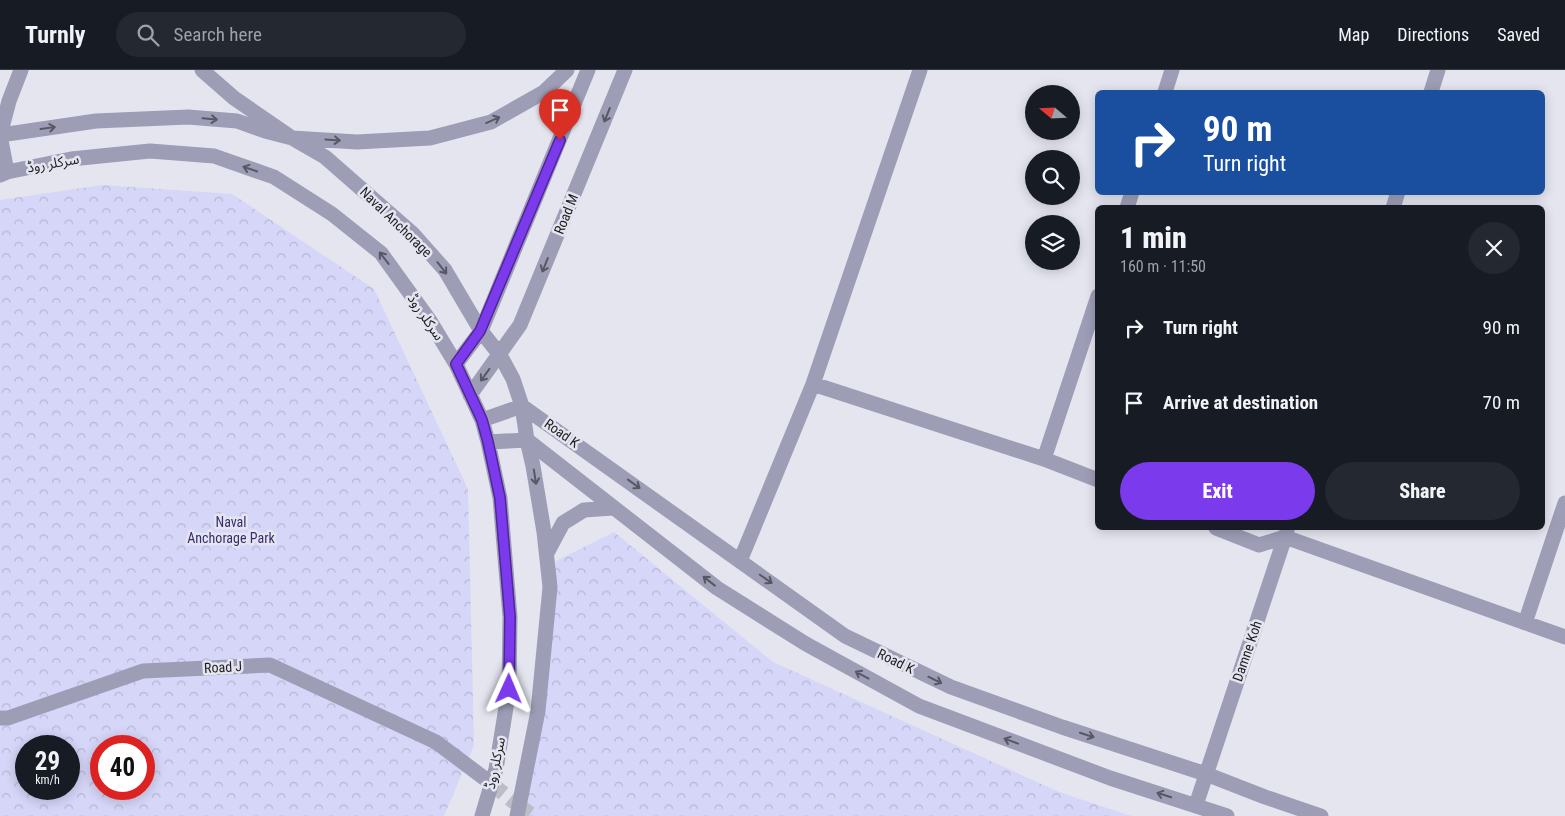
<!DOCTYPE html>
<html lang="en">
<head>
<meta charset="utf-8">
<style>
	body { margin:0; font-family:"Roboto Condensed","Noto Sans Arabic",sans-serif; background:#242831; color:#f1f3f6; height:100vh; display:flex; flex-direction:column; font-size:19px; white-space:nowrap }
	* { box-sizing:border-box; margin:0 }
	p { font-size:16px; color:#9ea1a6 }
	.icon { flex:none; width:28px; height:28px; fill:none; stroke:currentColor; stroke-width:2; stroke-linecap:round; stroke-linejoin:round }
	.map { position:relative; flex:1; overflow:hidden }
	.sheet { position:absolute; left:1095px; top:135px; width:450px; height:325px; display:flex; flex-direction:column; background:#171b24; border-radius:8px; box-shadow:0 2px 12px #0003 }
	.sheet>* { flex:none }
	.guide { position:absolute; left:1095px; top:20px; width:450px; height:105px; border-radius:8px; box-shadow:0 2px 12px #0003; background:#1a4fa0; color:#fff; overflow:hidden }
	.needle { width:32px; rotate:289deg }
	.fabs { position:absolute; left:1025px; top:15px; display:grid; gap:10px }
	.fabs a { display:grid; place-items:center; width:55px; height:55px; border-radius:50%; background:#171b24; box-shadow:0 2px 12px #0003; font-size:25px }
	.speed { position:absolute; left:15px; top:665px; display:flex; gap:10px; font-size:25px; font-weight:700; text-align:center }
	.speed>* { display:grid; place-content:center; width:65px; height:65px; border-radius:50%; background:#171b24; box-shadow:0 2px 12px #0003; line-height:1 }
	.speed small { font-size:12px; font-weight:400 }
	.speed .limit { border:8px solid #d22; background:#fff; color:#111 }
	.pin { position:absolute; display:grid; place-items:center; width:42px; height:42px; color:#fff; margin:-51px -21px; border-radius:50% 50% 50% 0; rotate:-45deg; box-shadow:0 0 5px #0007 }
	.pin .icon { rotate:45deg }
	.me { position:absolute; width:55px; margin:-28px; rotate:1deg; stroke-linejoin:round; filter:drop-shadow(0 0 4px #0008) }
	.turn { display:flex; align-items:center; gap:18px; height:105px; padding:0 25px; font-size:22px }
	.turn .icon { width:65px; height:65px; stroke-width:2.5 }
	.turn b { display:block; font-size:35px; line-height:42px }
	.round { display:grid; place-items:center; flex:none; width:52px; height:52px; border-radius:26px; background:#242831 }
	.summary { display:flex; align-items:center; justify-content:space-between; height:85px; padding:0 25px }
	h1 { font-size:30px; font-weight:800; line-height:38px }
	.action { display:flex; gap:10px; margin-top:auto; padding:10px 25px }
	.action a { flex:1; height:58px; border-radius:30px; background:#7c3aed; color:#fff; font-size:20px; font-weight:800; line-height:58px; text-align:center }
	.action a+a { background:#242831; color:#f1f3f6 }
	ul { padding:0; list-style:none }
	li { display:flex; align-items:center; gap:15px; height:75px; padding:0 25px }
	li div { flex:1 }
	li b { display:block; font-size:19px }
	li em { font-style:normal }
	header { display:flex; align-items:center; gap:30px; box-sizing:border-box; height:70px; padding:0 25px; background:#171b24; border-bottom:1px solid #363941 }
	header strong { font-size:24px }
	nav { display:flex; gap:28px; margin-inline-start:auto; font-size:18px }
	.search { width:350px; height:45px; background:#242831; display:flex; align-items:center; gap:12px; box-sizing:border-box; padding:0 18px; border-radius:28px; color:#9ea1a6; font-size:19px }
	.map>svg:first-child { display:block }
	.forest { fill:url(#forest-crowns); fill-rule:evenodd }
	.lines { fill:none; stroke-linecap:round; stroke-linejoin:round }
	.minor-tunnel { stroke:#bdbdc7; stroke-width:15; stroke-dasharray:15 8; stroke-linecap:butt }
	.minor { stroke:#9d9db6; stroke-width:15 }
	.oneway { stroke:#575765 }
	.route-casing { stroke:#51269a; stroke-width:12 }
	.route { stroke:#7c3aed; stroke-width:9 }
	.labels { text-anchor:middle; stroke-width:5; stroke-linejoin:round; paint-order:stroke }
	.street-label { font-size:14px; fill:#1e1e22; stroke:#e5e5f0 }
	.park-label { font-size:14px; fill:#362e70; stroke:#e5e5f0 }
</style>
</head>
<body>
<header>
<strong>Turnly</strong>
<div class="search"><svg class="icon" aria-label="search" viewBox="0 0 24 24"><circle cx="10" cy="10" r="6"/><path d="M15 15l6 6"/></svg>Search here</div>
<nav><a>Map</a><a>Directions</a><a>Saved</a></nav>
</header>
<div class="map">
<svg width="1565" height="746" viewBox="0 0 1565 746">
	<defs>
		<pattern id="forest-crowns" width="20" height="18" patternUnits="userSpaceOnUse" patternTransform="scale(1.25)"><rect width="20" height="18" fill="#d5d6f8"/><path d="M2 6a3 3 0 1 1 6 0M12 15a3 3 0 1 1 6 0" fill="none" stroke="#b6b7d4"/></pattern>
	</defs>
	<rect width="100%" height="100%" fill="#e5e5f0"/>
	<path class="forest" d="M102,115L232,124L374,219L468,419L474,675L444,746H0V130ZM26,676H69V719H26ZM101,676H144V719H101Z
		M614,462L773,592L1059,722L1131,746H515L542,600L556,491Z"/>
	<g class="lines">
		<path class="minor-tunnel" d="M492,714L515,733
			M518,735L533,746"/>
		<path class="minor" d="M202,0L234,28L292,68L357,72L430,68L491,52L544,22L567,0
			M1165,22L1172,0
			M1431,22L1438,0
			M0,65L96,51L188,47L237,51L265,61L292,68L325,87L413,164L445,200L481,261L500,285L513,309L522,336L527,370L533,396L544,462L550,517L538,641L517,746
			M0,65L9,31L21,0
			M0,65L7,102
			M0,105L7,102L71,89L150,81L214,86L274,107L332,144L381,183L430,251L456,294L482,350L488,372L500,428L510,547L509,619L496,699L482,746
			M1127,138L1132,122
			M1393,138L1398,122
			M456,294L481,261L588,0
			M813,314L1044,389L1098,410
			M470,325L520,255L625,0
			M482,350L522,336L845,566L951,617L1062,657L1206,704L1265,727L1321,746
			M488,372L527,370L717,518L806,574L919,636L1110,708L1227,746
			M1044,389L1098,226
			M1216,458L1259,475L1285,467L1565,567
			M547,483L563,453L584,440L613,438
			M740,491L813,314L920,0
			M1525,553L1565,433
			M0,648H8L143,601L270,595L436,672L492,714
			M1196,735L1287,461"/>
	</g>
	<defs><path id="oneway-shaft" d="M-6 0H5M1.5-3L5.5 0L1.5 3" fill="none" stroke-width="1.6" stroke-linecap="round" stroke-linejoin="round" transform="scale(1.25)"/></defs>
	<g class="oneway">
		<use href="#oneway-shaft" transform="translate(607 45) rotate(112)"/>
		<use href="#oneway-shaft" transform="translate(210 49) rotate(5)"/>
		<use href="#oneway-shaft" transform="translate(493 50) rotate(-24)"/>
		<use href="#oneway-shaft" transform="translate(48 58) rotate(-8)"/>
		<use href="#oneway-shaft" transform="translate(333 70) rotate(4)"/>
		<use href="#oneway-shaft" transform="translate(250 99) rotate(-161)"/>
		<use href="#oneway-shaft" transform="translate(384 188) rotate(-128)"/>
		<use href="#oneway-shaft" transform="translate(545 195) rotate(112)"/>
		<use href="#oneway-shaft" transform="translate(442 198) rotate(52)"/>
		<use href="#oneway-shaft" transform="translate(485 305) rotate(126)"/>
		<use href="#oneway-shaft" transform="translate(535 407) rotate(81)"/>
		<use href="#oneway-shaft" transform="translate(634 414) rotate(36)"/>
		<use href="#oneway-shaft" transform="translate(766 509) rotate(35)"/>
		<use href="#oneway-shaft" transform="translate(709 511) rotate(-142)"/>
		<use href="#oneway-shaft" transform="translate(862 605) rotate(-152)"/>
		<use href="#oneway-shaft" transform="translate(935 610) rotate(26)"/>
		<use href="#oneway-shaft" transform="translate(1087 665) rotate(18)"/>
		<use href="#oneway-shaft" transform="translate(1011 671) rotate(-160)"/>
		<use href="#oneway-shaft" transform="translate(1164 725) rotate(-162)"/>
	</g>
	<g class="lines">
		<g class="route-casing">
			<path id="route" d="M509,619L510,547L500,428L488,372L482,350L456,294L480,261L560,70"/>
		</g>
		<use href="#route" class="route"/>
	</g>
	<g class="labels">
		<g class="street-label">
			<text transform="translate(53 93) rotate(-10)" y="5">سرکلر روڈ</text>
			<text transform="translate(566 144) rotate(-68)" y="5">Road M</text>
			<text transform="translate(396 152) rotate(44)" y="5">Naval Anchorage</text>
			<text transform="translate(426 247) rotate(56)" y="5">سرکلر روڈ</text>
			<text transform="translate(562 363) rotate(35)" y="5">Road K</text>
			<text transform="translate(1247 581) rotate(-71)" y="5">Damne Koh</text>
			<text transform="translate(896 591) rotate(26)" y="5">Road K</text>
			<text transform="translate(223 597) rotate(-3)" y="5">Road J</text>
			<text transform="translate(495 693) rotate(-78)" y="5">سرکلر روڈ</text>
		</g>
		<g class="park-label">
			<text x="231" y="457">Naval<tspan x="231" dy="16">Anchorage Park</tspan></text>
		</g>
	</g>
</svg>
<div class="fabs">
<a><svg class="needle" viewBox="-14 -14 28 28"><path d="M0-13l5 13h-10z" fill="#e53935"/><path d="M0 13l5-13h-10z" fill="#9ea1a6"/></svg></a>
<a><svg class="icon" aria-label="search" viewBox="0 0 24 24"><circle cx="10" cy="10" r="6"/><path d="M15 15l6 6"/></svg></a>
<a><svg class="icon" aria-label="layers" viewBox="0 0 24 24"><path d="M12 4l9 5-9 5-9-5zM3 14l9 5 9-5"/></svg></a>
</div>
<div class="speed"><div>29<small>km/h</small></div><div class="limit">40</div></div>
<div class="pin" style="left:560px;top:70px;background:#d93025"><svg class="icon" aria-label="arrive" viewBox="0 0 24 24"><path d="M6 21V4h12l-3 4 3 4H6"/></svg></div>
<svg class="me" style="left:509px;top:619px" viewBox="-20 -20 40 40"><path d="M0-17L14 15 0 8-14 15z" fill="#7c3aed" stroke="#fff" stroke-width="4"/></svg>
<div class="guide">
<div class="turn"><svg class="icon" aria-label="right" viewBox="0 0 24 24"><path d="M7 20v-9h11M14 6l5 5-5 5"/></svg><div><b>90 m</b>Turn right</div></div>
</div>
<section class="sheet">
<div class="summary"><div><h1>1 min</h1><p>160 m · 11:50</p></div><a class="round"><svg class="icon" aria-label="close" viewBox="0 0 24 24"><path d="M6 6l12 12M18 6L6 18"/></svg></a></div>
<ul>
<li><svg class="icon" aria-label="right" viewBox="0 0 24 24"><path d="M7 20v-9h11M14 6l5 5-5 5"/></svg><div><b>Turn right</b></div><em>90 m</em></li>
<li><svg class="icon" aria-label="arrive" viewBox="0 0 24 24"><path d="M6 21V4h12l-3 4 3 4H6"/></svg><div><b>Arrive at destination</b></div><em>70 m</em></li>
</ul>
<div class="action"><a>Exit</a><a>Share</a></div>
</section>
</div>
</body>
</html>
